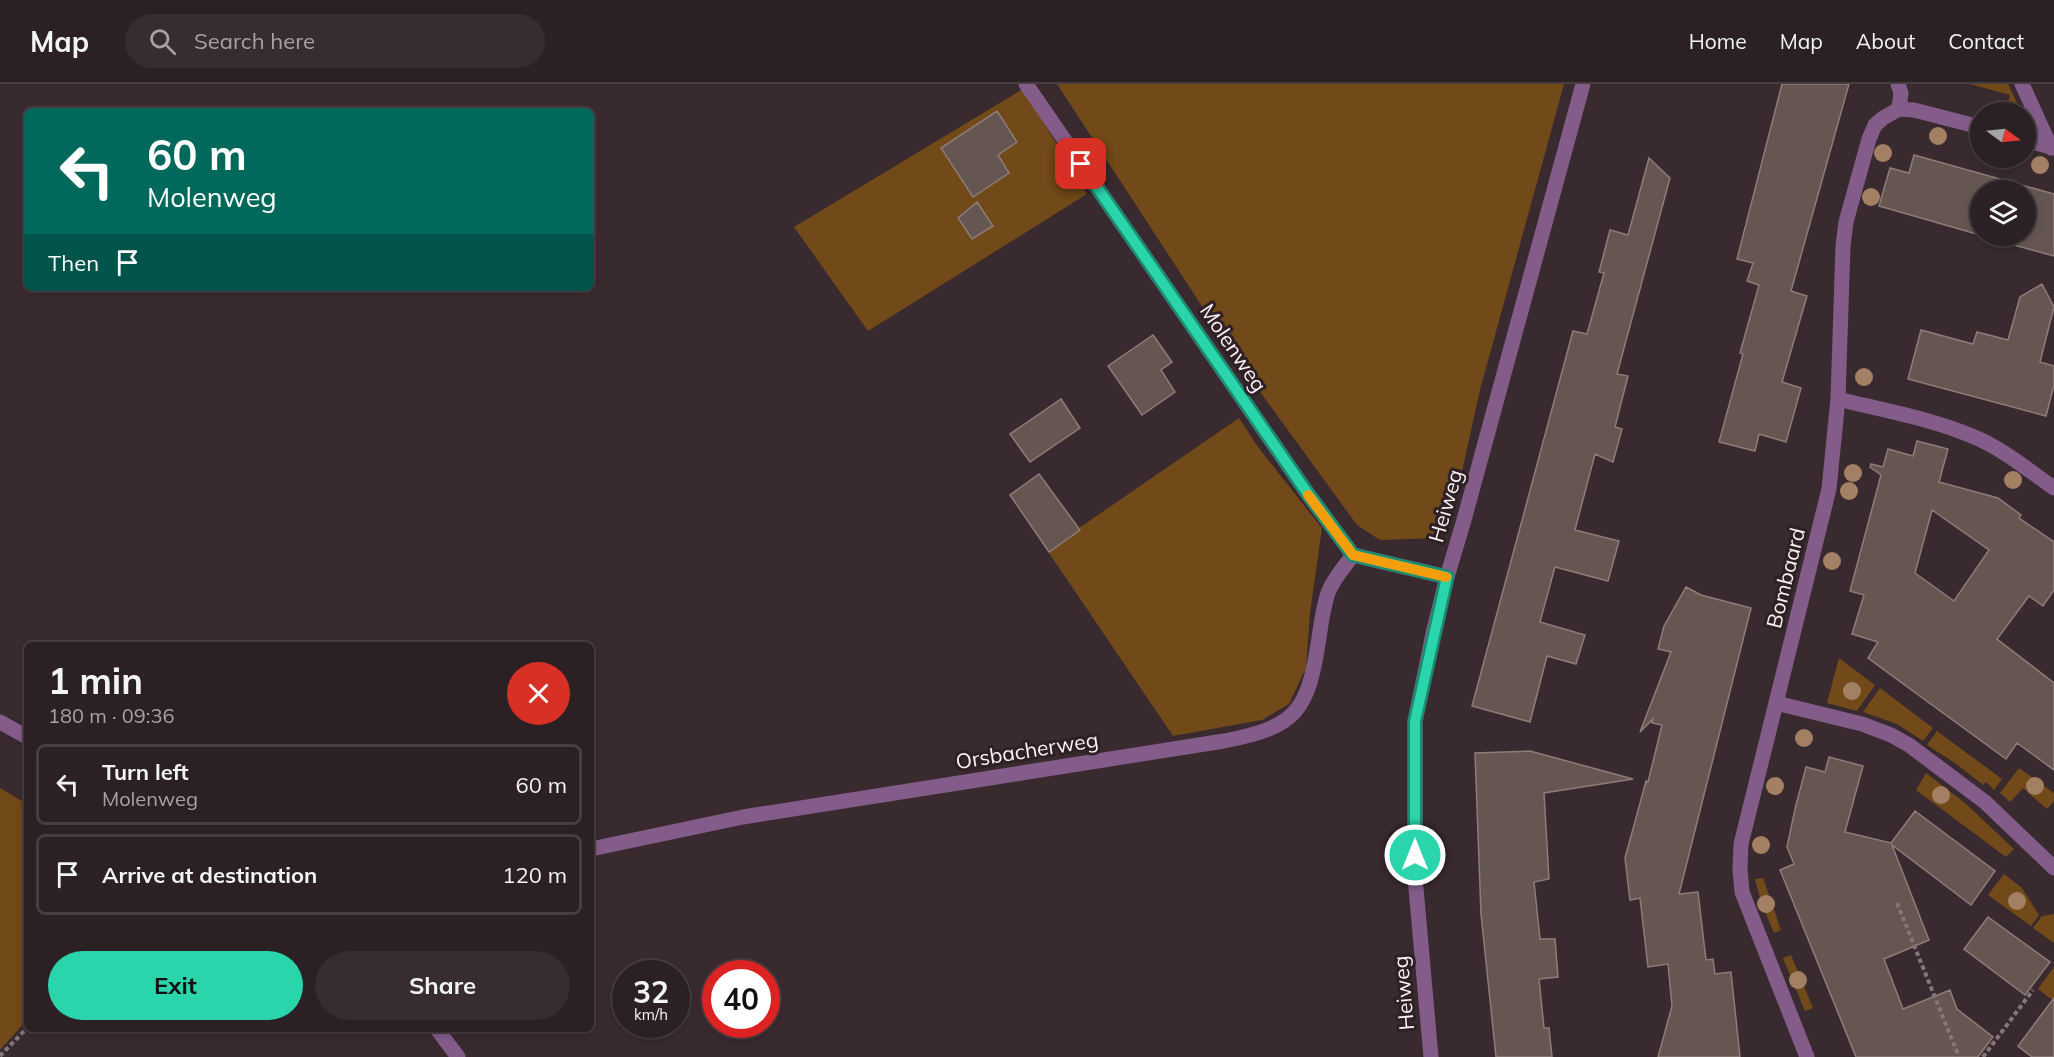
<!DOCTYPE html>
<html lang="en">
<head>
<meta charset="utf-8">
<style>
	body { margin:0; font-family:Mulish,sans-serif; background:#372d30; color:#f1f3f6; height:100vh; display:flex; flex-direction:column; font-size:22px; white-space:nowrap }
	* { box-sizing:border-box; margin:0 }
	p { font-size:20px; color:#a6a3a6 }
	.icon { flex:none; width:33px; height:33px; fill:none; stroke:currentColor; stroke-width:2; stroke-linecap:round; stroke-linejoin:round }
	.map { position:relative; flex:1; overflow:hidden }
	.sheet { position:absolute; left:24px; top:558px; width:570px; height:390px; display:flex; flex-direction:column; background:#2b2023; border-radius:9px; box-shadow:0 3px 9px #0003,0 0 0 2px #473e41 }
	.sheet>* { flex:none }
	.banner { position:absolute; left:24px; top:24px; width:570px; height:183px; border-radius:9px; box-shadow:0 3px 9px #0003,0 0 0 2px #473e41; background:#00695c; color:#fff; overflow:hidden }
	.needle { width:39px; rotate:105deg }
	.tools { position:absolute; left:1970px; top:18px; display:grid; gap:12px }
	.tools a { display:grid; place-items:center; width:66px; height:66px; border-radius:50%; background:#2b2023; box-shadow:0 3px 9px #0003,0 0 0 2px #473e41; font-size:30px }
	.speed { position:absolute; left:612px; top:876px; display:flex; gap:12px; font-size:30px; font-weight:700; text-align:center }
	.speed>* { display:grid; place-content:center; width:78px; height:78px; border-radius:50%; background:#2b2023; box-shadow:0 3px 9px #0003,0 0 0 2px #473e41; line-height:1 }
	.speed small { font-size:15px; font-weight:400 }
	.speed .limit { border:9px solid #d22; background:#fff; color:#111 }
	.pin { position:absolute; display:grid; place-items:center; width:51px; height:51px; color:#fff; margin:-26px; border-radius:12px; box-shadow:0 3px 9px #0006 }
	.me { position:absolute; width:66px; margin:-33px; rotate:0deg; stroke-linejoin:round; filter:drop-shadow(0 0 4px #0008) }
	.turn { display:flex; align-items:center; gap:21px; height:126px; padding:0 24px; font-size:27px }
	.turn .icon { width:78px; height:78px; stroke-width:2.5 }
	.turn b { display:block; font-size:42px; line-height:51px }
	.then { display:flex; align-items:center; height:57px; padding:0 24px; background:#0003; gap:12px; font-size:22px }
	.round { display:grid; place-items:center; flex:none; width:63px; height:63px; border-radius:32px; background:#372d30 }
	.head { display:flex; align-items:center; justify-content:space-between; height:102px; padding:0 24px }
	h1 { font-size:36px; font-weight:700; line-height:45px }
	.cta { display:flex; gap:12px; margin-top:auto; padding:12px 24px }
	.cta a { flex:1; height:69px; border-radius:36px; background:#2ad5ac; color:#111; font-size:24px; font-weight:700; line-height:69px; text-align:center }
	.cta a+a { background:#372d30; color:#f1f3f6 }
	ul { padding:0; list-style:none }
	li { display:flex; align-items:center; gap:18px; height:81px; margin:0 12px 9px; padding:0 12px; border:3px solid #473e41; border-radius:9px }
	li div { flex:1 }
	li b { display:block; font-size:22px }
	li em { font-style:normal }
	header { display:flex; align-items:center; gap:36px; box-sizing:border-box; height:84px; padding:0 30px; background:#2b2023; border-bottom:2px solid #473e41 }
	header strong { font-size:28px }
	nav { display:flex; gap:33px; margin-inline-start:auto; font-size:21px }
	.search { width:420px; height:54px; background:#372d30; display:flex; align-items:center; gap:15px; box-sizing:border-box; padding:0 21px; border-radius:33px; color:#a6a3a6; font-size:22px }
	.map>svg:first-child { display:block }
	.green { fill:#724918 }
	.building { fill:#665652; stroke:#8e7c78; stroke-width:1.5; fill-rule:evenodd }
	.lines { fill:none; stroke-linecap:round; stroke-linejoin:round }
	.path { stroke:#83767a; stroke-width:4; stroke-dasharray:4.5 3; stroke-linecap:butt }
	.minor { stroke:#845c89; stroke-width:15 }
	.tree { fill:#a37f63 }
	.route-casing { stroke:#1b8a70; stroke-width:15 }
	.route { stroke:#2ad5ac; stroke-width:10 }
	.slow { stroke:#f59e0b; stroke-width:10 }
	.labels { text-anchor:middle; stroke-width:6; stroke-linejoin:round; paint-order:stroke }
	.street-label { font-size:21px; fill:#fcf2f5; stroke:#2e2025 }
</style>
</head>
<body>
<header>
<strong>Map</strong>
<div class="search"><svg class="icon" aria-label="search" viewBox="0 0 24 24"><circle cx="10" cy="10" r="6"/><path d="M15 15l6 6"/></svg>Search here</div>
<nav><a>Home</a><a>Map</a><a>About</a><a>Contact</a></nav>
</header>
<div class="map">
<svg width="2054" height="973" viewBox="0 0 2054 973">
	<rect width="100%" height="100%" fill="#392a2f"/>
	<path class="green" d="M1057,0H1564L1480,306L1455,419L1449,439L1439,454L1380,456L1357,441L1239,279Z
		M1970,0H2008L2017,19V28H2005L2010,11Z
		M1023,5L1087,110L868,247L794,143Z
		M1239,334L1258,363L1322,444L1310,529L1306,584L1289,620L1262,636L1173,652L1047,466Z
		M1839,574L1875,601L1857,627L1827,619Z
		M1880,604L1933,644L1923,657L1897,640L1863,628Z
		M1937,647L2002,695L1994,706L1986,698L1983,701L1955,679L1927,661Z
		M2019,684L2054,709V717L2047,725L2023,704L2010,718L2000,709Z
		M1926,689L1965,719L2014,765L2006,773L1916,706Z
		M0,704L27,720V936L0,966Z
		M2004,790L2022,804L2039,831L2031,842L1988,811Z
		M1763,794L1781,846L1774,849L1761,818L1755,795Z
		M2054,830V859L2033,844L2042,832Z
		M1791,871L1813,924L1805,927L1783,874Z
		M2054,883V917L2038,905Z"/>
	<path class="building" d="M1782,0H1849L1791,207L1807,212L1782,298L1801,304L1786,358L1759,350L1755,367L1719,358L1743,270L1740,269L1759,201L1747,197L1753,179L1737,175Z
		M997,27L1017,58L998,71L1009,89L973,113L941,64Z
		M1914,71L2054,110V172L1981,152H2025V106H1980V151L1879,122L1890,84L1909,89Z
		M1649,74L1670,94L1617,290L1628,292L1615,343L1622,345L1613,378L1595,370L1575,446L1619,457L1608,497L1555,483L1540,538L1585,551L1576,580L1547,572L1530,638L1472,622L1573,247L1587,250L1604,189L1599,188L1610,146L1628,151Z
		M977,118L993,142L972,155L958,134Z
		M2042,200L2054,223L2040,278L2054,282V301L2046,332L1908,295L1921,246L1973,260L1977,248L2008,256L2020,213Z
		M1153,251L1172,278L1161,286L1175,308L1142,331L1108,282Z
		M1061,315L1080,344L1030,378L1010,350Z
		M1917,357L1948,365L1939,398L1998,414L2021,431L2019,434L2054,458V506L2043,522L2029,512L1997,555L2054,599V686L2017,659L2006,675L1868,574L1878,558L1852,550L1864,511L1850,507L1881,391L1870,383L1871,380L1883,383L1888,365L1913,372ZM1932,426L1989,466L1954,517L1915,489Z
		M1039,390L1080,446L1049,468L1010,411Z
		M1686,503L1701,511L1751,524L1679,810L1698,808L1706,876L1713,875L1715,890L1731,888L1740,973H1658L1672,922L1668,880L1648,883L1640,814L1630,816L1625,774L1646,697L1648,698L1662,641L1652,639L1653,635L1640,648L1671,568L1658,565L1664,542Z
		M1530,667L1633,695L1544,709L1549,795L1534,798L1540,855H1555L1558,893L1539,895L1544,944H1549L1552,973H1496L1481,830L1475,669Z
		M1829,673L1863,682L1845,748L1891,759L1915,727L1995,787L1971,821L1892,761L1929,856L1884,875L1903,925L1950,906L1957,925L1993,953L1978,973H1856L1780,786L1794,780L1787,763L1795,725L1806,683L1825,688Z
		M1988,833L2050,878L2025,911L1964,865Z
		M2054,914V973H2032L2018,962Z"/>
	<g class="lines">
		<path class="path" d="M1897,819L1959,973
			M0,972L27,944
			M1983,973L2033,906"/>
		<path class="minor" d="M1026,0L1308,410L1353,471L1447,493
			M1898,0L1901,9L1899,25
			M2022,0L2051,64
			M2025,56L2054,64
			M1838,315C1882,326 1930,334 1972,352C2002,364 2028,386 2054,404
			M1776,619L1862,640L1891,651L1909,661L1985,718L2054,784
			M0,638L27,653
			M591,765L743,733L1224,657C1298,643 1308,626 1319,554C1321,539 1323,524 1328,509C1333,495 1344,483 1353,471
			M437,945L458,973
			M1431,973L1415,793V637L1434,545L1447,493L1464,436L1583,0
			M1807,973L1742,808L1740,785L1741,760L1829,405L1838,315L1843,162L1846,138L1869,55L1875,41L1883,34L1899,25L1914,26L1980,43"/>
	</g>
	<g class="tree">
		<circle cx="1938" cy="52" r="9"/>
		<circle cx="1883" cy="69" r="9"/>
		<circle cx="2040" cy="81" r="9"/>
		<circle cx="1871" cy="113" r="9"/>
		<circle cx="1864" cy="293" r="9"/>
		<circle cx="1853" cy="389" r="9"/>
		<circle cx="2013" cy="396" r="9"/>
		<circle cx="1849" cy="407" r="9"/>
		<circle cx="1832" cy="477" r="9"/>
		<circle cx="1852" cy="607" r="9"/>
		<circle cx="1804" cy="654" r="9"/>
		<circle cx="1775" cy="702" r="9"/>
		<circle cx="2035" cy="702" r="9"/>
		<circle cx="1941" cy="711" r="9"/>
		<circle cx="1761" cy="761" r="9"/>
		<circle cx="2017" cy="817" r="9"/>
		<circle cx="1766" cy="820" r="9"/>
		<circle cx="1798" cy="896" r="9"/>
	</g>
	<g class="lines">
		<g class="route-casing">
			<path id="route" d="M1081,80L1308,410L1353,471L1447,493L1415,637V771"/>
		</g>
		<use href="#route" class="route"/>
		<path class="slow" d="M1308,411L1353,471L1446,493"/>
	</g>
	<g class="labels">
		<g class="street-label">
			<text transform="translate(1233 264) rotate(56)" y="7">Molenweg</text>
			<text transform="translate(1446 422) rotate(-74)" y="7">Heiweg</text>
			<text transform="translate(1786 494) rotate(-76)" y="7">Bombaard</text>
			<text transform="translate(1027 667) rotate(-9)" y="7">Orsbacherweg</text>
			<text transform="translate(1404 909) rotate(-95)" y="7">Heiweg</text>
		</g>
	</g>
</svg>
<div class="tools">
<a><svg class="needle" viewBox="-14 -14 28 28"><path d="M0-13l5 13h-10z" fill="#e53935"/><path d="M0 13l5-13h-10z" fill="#a6a3a6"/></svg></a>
<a><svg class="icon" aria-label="layers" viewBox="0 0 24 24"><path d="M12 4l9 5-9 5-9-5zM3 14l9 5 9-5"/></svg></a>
</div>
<div class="speed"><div>32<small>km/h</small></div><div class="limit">40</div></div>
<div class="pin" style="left:1081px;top:80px;background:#d93025"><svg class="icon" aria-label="arrive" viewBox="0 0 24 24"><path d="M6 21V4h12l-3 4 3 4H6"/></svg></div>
<svg class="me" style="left:1415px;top:771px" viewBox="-20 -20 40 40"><circle r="17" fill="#2ad5ac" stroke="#fff" stroke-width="3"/><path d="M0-11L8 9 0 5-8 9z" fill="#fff"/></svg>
<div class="banner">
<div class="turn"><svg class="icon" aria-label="left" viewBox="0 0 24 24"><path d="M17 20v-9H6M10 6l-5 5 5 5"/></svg><div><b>60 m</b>Molenweg</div></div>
<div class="then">Then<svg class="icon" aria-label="arrive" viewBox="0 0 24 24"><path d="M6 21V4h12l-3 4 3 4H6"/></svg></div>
</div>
<section class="sheet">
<div class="head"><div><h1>1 min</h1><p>180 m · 09:36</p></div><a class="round" style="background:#d93025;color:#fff"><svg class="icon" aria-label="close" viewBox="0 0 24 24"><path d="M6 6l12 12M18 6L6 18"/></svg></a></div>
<ul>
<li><svg class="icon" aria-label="left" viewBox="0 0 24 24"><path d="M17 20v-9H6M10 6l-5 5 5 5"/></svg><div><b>Turn left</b><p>Molenweg</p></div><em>60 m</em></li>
<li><svg class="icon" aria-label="arrive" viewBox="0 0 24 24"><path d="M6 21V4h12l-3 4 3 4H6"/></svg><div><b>Arrive at destination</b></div><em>120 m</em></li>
</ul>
<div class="cta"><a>Exit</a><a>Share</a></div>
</section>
</div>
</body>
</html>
